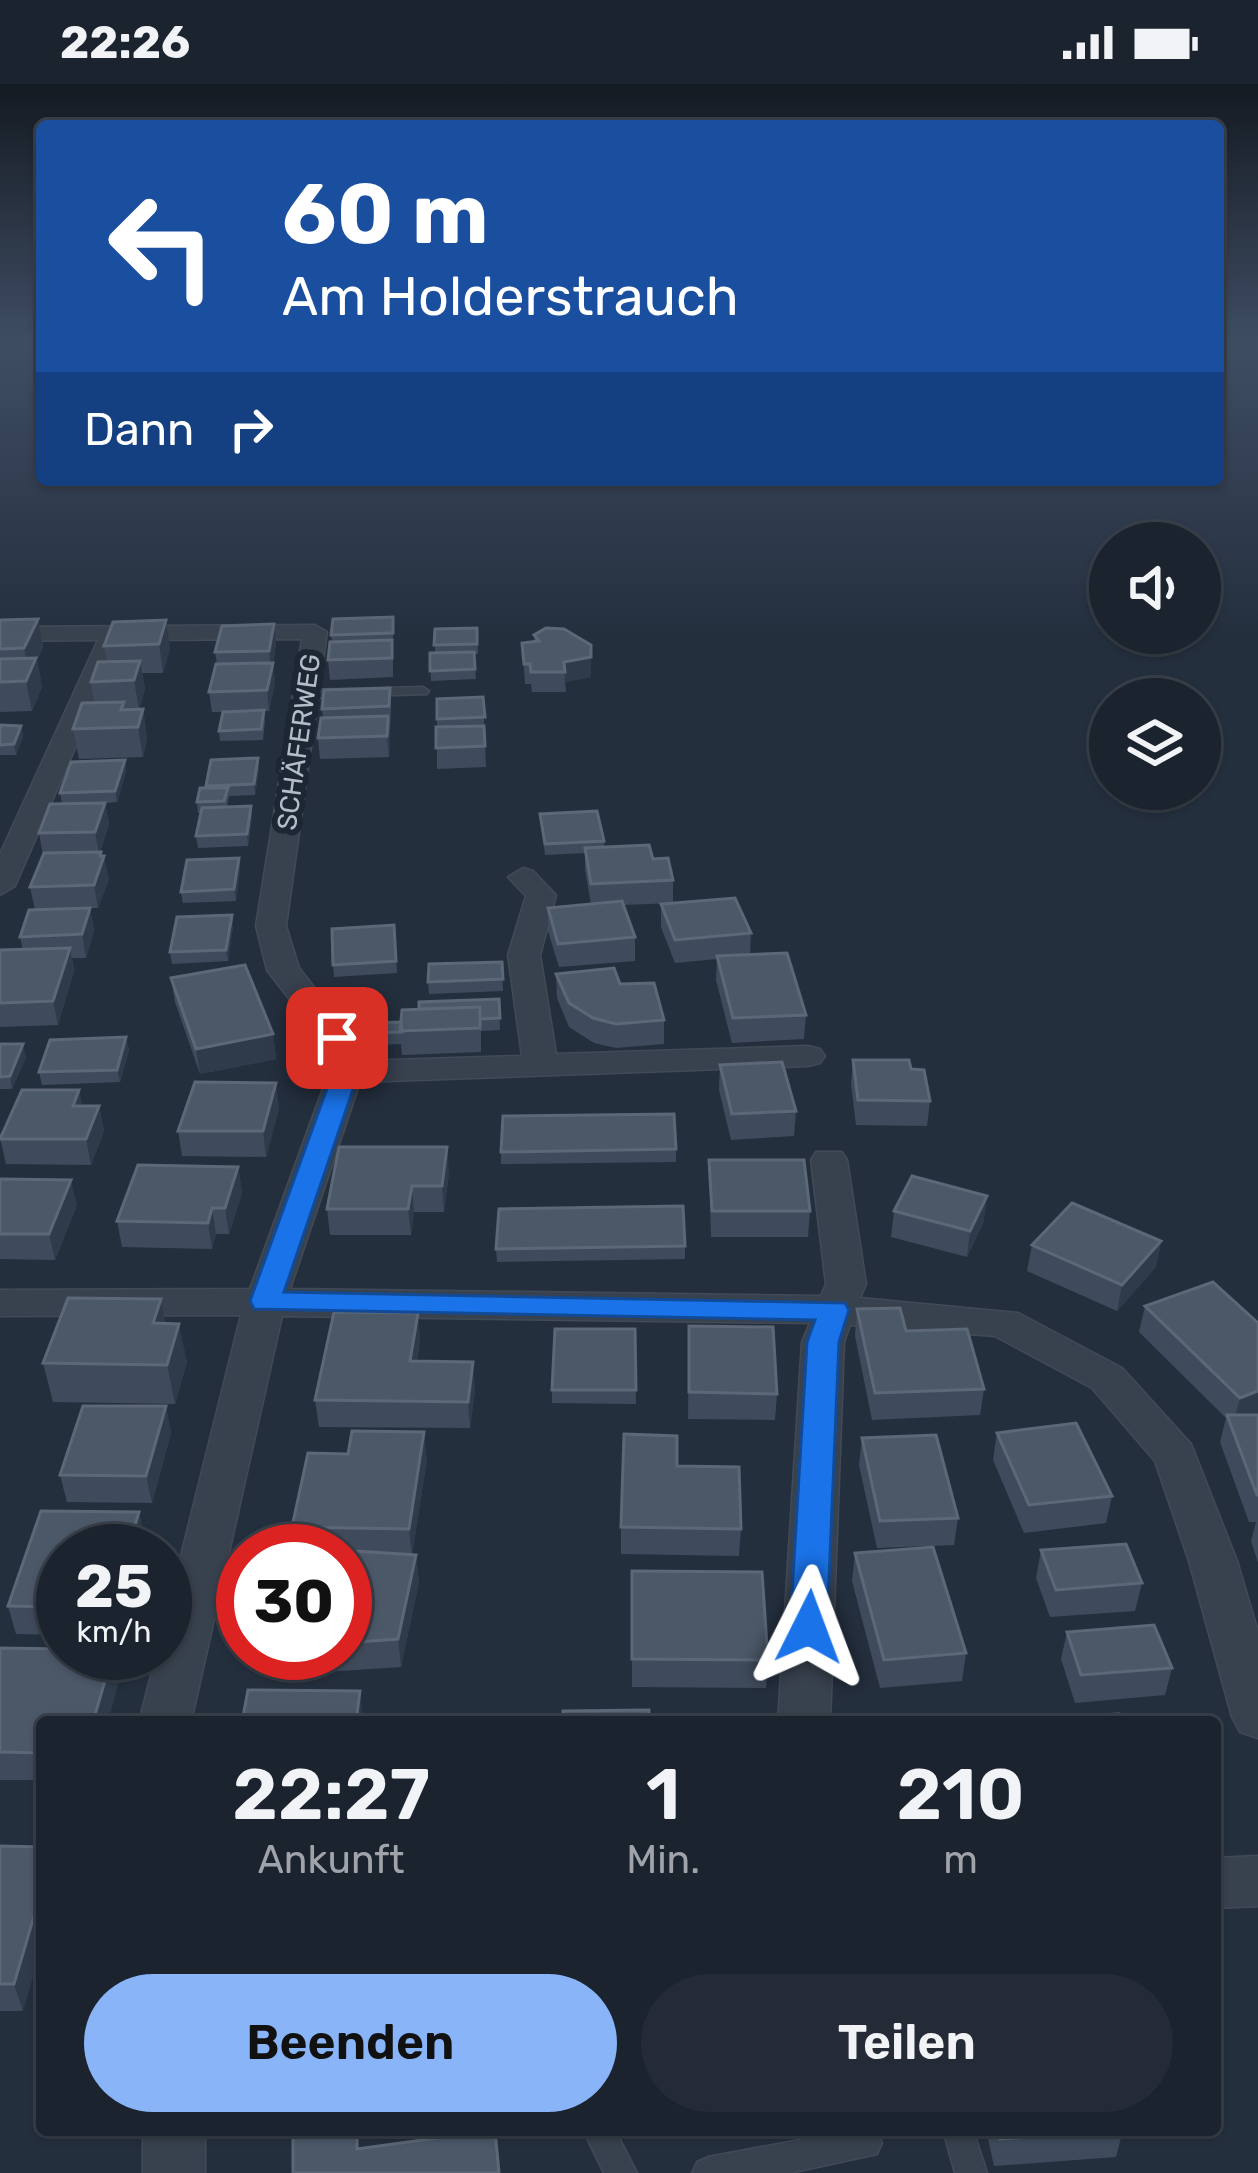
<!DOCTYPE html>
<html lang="de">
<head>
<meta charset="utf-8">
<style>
	body { margin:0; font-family:Rubik,sans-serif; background:#242b36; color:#f1f3f6; height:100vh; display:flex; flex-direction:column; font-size:45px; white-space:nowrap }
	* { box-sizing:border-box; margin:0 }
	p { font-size:39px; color:#a0a4aa }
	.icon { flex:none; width:66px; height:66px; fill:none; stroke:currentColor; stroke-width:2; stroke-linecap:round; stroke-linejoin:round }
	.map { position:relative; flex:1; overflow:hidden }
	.details { position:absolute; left:36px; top:1632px; width:1185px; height:420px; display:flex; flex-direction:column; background:#1b232e; border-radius:12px; box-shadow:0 3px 9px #0004,0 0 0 3px #39404a }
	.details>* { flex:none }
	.banner { position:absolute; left:36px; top:36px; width:1188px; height:366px; border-radius:12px; box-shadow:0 3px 9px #0004,0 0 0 3px #39404a; background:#1a4fa0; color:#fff; overflow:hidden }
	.buttons { position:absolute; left:1089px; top:438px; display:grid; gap:24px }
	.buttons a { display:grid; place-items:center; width:132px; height:132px; border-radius:50%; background:#1b232e; box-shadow:0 3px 9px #0004,0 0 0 3px #39404a; font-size:60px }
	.speed { position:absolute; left:36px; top:1440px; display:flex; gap:24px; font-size:60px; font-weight:700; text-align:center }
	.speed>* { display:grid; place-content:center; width:156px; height:156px; border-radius:50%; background:#1b232e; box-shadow:0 3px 9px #0004,0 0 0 3px #39404a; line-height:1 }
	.speed small { font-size:30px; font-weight:400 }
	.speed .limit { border:18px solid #d22; background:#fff; color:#111 }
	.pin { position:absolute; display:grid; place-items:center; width:102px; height:102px; color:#fff; margin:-51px; border-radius:24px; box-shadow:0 6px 18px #0006 }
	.me { position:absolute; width:132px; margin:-66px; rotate:3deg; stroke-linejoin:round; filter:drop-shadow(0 0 9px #0008) }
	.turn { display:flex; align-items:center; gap:42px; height:252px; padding:0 48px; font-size:54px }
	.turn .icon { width:156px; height:156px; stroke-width:2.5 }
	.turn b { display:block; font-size:84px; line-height:102px }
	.then { display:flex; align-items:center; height:114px; padding:0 48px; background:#0003; gap:24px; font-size:45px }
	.eta { display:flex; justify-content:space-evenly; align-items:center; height:204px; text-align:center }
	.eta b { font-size:72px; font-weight:600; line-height:84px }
	.button { display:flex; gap:24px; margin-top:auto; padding:24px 48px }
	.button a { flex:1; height:138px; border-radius:72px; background:#8ab4f8; color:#111; font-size:48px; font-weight:600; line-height:138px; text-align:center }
	.button a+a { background:#242b36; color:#f1f3f6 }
	.status { display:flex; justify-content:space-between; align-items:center; height:84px; padding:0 60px; background:#1b232e; direction:ltr }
	.status svg { height:33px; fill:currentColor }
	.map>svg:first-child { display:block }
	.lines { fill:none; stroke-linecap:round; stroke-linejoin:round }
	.service-casing { stroke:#414a57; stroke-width:3 }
	.minor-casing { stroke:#414a57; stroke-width:3 }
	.service { fill:#38414e; fill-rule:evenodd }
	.minor { fill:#38414e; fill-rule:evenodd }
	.wall { fill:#3f4b5c }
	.shaded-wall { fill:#2f3b4b }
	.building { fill:#4b5868; stroke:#5c6777; stroke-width:3 }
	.route { fill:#1a73e8; stroke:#114b97; stroke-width:3 }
	.labels { text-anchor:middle; stroke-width:12; stroke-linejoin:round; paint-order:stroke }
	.far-street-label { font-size:27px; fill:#b4bcc9; stroke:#1d2633 }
</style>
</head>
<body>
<div class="status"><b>22:26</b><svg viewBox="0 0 49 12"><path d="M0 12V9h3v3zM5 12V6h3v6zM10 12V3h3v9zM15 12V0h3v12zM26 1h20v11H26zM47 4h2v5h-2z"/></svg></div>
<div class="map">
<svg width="1258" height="2089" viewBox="0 0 1258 2089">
	<rect width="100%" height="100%" fill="#242f3e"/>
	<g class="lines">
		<g class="service-casing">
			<path id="service" d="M423,603L429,607L427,610L306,614L300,610L306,606Z
				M583,2046H615L637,2089H604Z
				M853,2046L877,2048L882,2059L877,2070L790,2089H692L697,2078L708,2073Z
				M943,2046H973L987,2089H955Z"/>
		</g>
		<g class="minor-casing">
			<path id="minor" d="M315,541L327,548L286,842L299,884L354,954L360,977L522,972L508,871L526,812L508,793L523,784L533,787L556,811L540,871L556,970L808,962L820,965L825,972L820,979L808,982L360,998L290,1205L821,1212L826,1200L811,1076L816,1068H842L847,1076L866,1200L860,1214L1018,1229L1122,1284L1191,1360L1237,1477L1258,1548V1654L1240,1648L1232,1633L1189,1477L1155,1377L1092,1304L995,1252L850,1241L844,1258L830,1638H778L802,1258L810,1239L282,1232L191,1638H139L157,1569H165V1536L241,1231L0,1232V1206L250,1205L329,988L320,955L267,886L256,842L302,555L122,556L15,802L0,811V770L98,556L0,557V543Z
				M1258,1772V1822L1215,1824V1774Z
				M143,2046H205V2089H143Z"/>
		</g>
		<use href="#service" class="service"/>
		<use href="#minor" class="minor"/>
	</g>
	<path class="wall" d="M393,533V593L330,596L328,576L332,558L331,551Z
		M38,535L43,563L37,576L42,603L32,627L0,628V536Z
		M113,538L170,564L163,589H142L145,605L139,626L143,625L147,655L143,673L79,675L73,645L94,619L91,598L107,578L104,562Z
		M274,540L276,560L273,580L275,599L269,627H264L265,637L263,656L220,657L219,647L223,628H212L209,608L217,580L215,568Z
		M477,544L478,570H474L476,595L431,597L430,569H435V545Z
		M534,551L591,561V593L565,598L566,608H532L531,600H525L522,559L534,557Z
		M390,604L391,624L389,673L320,675L318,654L323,634L322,625Z
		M483,613L486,683L437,685V615Z
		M0,641L21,642L23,652L16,671H0Z
		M258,674L259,685L255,711L229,712L227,723L251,722L252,733L248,762L198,764L196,752L201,729H198L197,718L206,702Z
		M125,676L126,687L117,718L105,719L109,740L100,768L109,795L98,824H90L94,847L86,874H72L74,887L58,941L0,943V866H23L20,853L35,826L30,803L43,771L39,749L62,720L60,709Z
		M540,730L604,757V763L653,775L673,796V819L624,821L635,853V877L559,883L548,847V824L591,820L585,786V769L545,771Z
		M239,774L240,785L236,817L183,819L181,808Z
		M661,820L751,849L750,871L806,931L804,955L732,959L716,896L717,875L675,879L661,843Z
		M232,831L233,842L228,877L172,880L170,868Z
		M394,841L397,889L334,893L333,881Z
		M502,878L503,907L429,910L428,898Z
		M556,890L620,900L664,936V960L616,964L594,959L569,943L557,914Z
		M171,894L273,950L276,975L200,990L175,918Z
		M499,915L500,946L481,947V968L402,971L401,960L372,961L371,949L401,938L419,925Z
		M126,953L129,966L120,998L42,1001L39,988Z
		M0,960L26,973L12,1005H0Z
		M853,976L911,985L930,1017L927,1042L856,1041L851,1000Z
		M720,981L796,1027L794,1052L731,1056L719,1006Z
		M79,1006L82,1022H99L104,1047L91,1081L6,1080L0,1054Z
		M279,1024L266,1073L182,1072L178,1047Z
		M676,1065V1078L501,1080V1068Z
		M709,1076L810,1127L808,1153H711Z
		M238,1083L242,1109L229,1150H216L212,1165L122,1163L117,1137Z
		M449,1088L444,1128H414L411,1151H330L327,1125Z
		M0,1095L77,1121L55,1176L0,1175Z
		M894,1127L984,1137L967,1173L891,1153Z
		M1161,1157L1156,1183L1117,1227L1027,1187L1032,1161Z
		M685,1162V1175L497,1178L496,1165Z
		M161,1215L165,1239L187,1278L175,1320L53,1318L43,1279Z
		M1145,1222L1258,1239V1479L1251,1457L1256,1438H1249L1220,1358L1226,1334L1139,1248Z
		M857,1225L906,1247L984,1305L980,1331L872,1336L855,1252Z
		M689,1242L777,1310L775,1336L688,1335Z
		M635,1245L636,1320L552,1319V1306Z
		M420,1256L417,1277L475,1305L470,1344L319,1343L315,1316Z
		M166,1322L171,1349L152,1419L67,1418L60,1391Z
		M997,1349L1112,1412L1106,1439L1024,1449L993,1376Z
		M862,1354L958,1434L954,1461L877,1464L859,1381Z
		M427,1375L412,1470L416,1471L419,1498L401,1583L295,1590L270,1569H345V1467L295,1463L292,1443Z
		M677,1382L741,1445L739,1472L621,1470V1443Z
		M41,1427L139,1428L144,1455L141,1467H63V1551L16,1550L8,1522Z
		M1041,1466L1142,1499L1135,1527L1050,1533L1036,1494Z
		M855,1469L966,1569L962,1597L880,1604L852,1497Z
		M632,1487L768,1576L766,1604L632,1603Z
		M1067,1548L1172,1584L1165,1611L1075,1619L1061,1575Z
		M0,1564L63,1569H114L120,1593L42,1638V1696H0Z
		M0,1762L23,1927H0Z
		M986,2046H1123L1116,2073L994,2082Z"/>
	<path class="shaded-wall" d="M38,535L43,563L37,576L42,603L32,627L26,597L29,590L24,564Z
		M166,536L170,564L163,589L159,560Z
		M274,540L276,560L273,580L275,599L269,627L267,606L271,585L269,567Z
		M591,573V593L565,598L564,578Z
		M140,577L145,605L139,626L134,596Z
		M143,625L147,655L143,673L138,643Z
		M388,632L390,652L389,673L387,652Z
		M21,642L23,652L16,671L14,660Z
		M258,674L259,685L255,711L254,700Z
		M125,676L126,687L117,718L115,707Z
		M105,719L109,740L99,770L95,748Z
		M251,722L252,733L248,762L247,750Z
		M101,768L103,777L104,772L109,795L98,824L94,801Z
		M239,774L240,785L236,817L234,805Z
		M90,824L94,847L86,874L82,850Z
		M232,831L233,842L228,877L226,866Z
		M70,864L74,887L58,941L53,917Z
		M273,950L276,975L200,990L196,965Z
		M126,953L129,966L120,998L117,986Z
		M23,960L26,973L12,1005L10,992Z
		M276,999L279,1024L266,1073L263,1047Z
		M79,1006L84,1031L73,1022Z
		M99,1022L104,1047L91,1081L86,1055Z
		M447,1063L449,1088L444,1128L442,1102Z
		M238,1083L242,1109L229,1150L225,1124Z
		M71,1096L77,1121L55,1176L49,1150Z
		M412,1102L414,1128L411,1151L408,1125Z
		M987,1112L984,1137L967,1173L970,1147Z
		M212,1124L216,1150L212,1165L208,1139Z
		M1161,1157L1156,1183L1117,1227L1122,1201Z
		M161,1215L168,1254L153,1239Z
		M418,1229L420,1256L412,1304L410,1277Z
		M179,1240L187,1278L175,1320L167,1281Z
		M473,1278L475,1305L470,1344L468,1318Z
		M1258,1307V1331L1233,1341L1240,1314Z
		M166,1322L171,1349L152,1419L146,1392Z
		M424,1348L427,1375L412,1473L409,1445Z
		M139,1428L144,1455L141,1467H127Z
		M416,1471L419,1498L401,1583L398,1555Z
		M113,1569H114L120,1593L108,1638H93Z
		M360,1607L363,1638H356Z
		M42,1805V1863L23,1927L14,1900Z"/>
	<path class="building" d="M393,533V549L331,551L333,535Z
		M38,535L24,564L0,565V536Z
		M166,536L159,560L104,562L113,538Z
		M274,540L269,567L215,568L222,542Z
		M477,544V560L434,561L435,545Z
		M546,544L564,545L591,561V573L564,578L565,588H531L530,580H524L522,559L539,557L534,551Z
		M392,556V574L328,576L330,558Z
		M474,568L475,585L430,587V569Z
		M36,574L26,597L0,598V575Z
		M140,577L134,596L91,598L98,578Z
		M273,579L267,606L209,608L216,580Z
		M390,604L389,622L322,625L324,606Z
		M483,613L485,633L437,635V615Z
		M124,618L121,626L143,625L138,643L73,645L82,619Z
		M264,626L261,645L219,647L223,628Z
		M388,632L387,652L318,654L321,634Z
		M0,641L21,642L14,660L0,661Z
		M484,642L485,662L436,664V643Z
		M258,674L254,700L206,702L211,676Z
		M125,676L115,707L60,709L71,678Z
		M200,704H228L224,717L197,718Z
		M105,719L95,748L39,749L50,720Z
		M251,722L247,750L196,752L202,724Z
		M597,727L604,757L545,760L540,730Z
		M649,761L653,775L668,774L673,796L591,800L585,764Z
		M101,768L100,772H104L94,801L30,803L44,769Z
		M239,774L234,805L181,808L187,776Z
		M735,814L751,849L675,856L661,820Z
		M622,817L635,853L558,860L548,824Z
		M90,824L82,850L20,853L29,826Z
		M232,831L226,866L170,868L177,833Z
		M394,841L396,877L333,881L332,845Z
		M70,864L53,917L0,919V866Z
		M787,869L806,931L733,934L717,872Z
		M502,878L503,895L428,898L429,880Z
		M245,881L273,950L196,965L171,894Z
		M614,884L620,900L654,899L664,936L616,940L593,934L569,919L556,890Z
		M499,915L500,934L480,935V923L419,925V918Z
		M480,923V944L400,947L402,926Z
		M401,938L402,948L371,949L372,939Z
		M126,953L117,986L39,988L50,956Z
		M0,960H23L10,992L0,993Z
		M853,976H909L911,985L924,986L930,1017L858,1016Z
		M782,978L796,1027L732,1030L720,981Z
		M195,998L276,999L263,1047H178Z
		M22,1006H79L73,1022H99L86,1055H0Z
		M674,1030L676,1065L501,1068L503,1032Z
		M339,1063H447L442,1102H412L408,1125H327Z
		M709,1076H804L810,1127H712Z
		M138,1081L238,1083L225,1124H212L208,1139L117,1137Z
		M912,1092L987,1112L970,1147L894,1127Z
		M0,1095L71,1096L49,1150H0Z
		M1072,1119L1161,1157L1122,1201L1032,1161Z
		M683,1122L685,1162L496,1165L499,1125Z
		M1213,1198L1258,1239V1307L1240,1314L1145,1222Z
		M68,1214L161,1215L153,1239L179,1240L167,1281L43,1279Z
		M900,1224L906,1247L967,1245L984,1305L875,1309L857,1225Z
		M334,1228L418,1229L410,1277L473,1278L468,1318L315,1316Z
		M689,1242L773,1243L777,1310L689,1308Z
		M555,1245H635L636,1306H552Z
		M83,1322H166L146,1392L60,1391Z
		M1227,1331H1258V1411H1257Z
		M1076,1339L1112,1412L1029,1421L997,1349Z
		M352,1347L424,1348L409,1445L292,1443L308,1369L348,1370Z
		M624,1350L677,1352V1382L739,1383L741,1445L621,1443Z
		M936,1351L958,1434L880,1437L862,1354Z
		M41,1427L139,1428L127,1467H63V1523L8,1522Z
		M1126,1460L1142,1499L1056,1506L1041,1466Z
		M277,1462L416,1471L398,1555L345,1559V1467H276Z
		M933,1463L966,1569L884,1576L855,1469Z
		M632,1487L762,1488L768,1576L632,1575Z
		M1154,1541L1172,1584L1081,1591L1067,1548Z
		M0,1564L63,1565V1569H113L93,1638H42V1669L0,1668Z
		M248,1606L360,1607L356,1638H242Z
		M649,1626V1638H563V1627Z
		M1119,1630L1121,1638H1052L1050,1633Z
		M1003,1632L1005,1638H936V1635Z
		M0,1762L42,1763V1805L14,1900H0Z
		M293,2046H357V2065L495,2046L499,2089H293Z
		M998,2046H1123L1124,2047L1000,2055Z"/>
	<linearGradient id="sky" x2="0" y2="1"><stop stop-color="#141a22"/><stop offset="0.47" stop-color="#3f4d63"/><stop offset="1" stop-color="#3f4d63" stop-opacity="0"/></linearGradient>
	<rect width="1258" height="551" fill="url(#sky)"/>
	<path class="route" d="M337,946L350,954L359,988L284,1208L845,1219L849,1226L839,1258L827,1543L822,1554L809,1558L796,1554L790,1543L807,1258L815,1236L254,1225L250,1217L333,988L324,954Z"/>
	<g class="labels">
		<g class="far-street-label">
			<text transform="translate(299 658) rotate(-82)" y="9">SCHÄFERWEG</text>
		</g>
	</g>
</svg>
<div class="buttons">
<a><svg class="icon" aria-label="sound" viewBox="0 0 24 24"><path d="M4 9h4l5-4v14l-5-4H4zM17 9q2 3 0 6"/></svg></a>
<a><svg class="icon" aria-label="layers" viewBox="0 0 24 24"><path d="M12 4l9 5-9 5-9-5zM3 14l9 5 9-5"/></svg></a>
</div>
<div class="speed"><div>25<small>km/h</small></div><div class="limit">30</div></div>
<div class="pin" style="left:337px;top:954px;background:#d93025"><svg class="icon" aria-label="arrive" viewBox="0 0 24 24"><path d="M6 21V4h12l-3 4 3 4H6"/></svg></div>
<svg class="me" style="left:809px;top:1543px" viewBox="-20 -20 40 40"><path d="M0-17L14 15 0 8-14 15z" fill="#1a73e8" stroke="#fff" stroke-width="4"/></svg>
<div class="banner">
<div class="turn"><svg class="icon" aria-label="left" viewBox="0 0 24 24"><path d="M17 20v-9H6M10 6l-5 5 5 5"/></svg><div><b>60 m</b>Am Holderstrauch</div></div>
<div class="then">Dann<svg class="icon" aria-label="right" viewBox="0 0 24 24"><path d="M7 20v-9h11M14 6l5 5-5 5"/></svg></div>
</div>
<section class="details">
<div class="eta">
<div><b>22:27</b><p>Ankunft</p></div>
<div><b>1</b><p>Min.</p></div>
<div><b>210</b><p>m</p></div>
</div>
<div class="button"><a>Beenden</a><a>Teilen</a></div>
</section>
</div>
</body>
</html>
